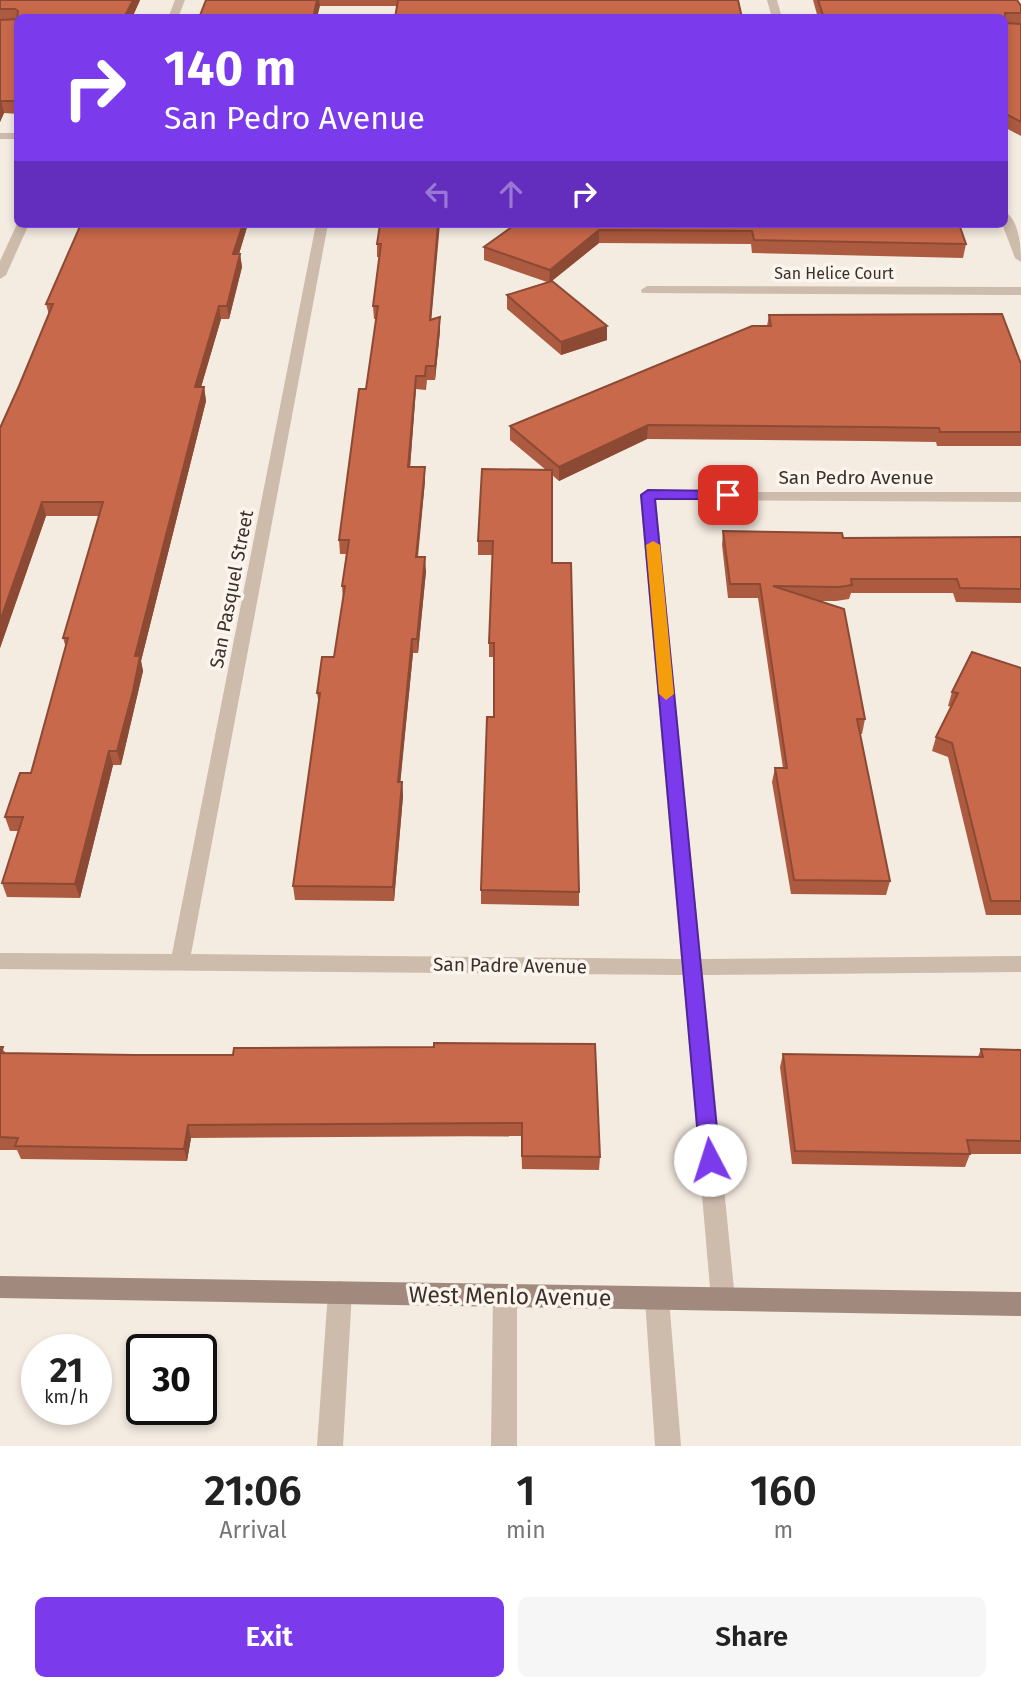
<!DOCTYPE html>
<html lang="en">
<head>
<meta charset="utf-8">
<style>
	body { margin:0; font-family:"Fira Sans",sans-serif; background:#f6f6f6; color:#222; height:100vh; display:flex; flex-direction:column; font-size:26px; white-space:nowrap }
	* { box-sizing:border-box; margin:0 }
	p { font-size:23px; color:#767676 }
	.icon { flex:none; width:38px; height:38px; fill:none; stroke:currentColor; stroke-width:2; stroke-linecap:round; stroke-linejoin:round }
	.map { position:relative; height:1446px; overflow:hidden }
	.details { display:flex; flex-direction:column; background:#fff; flex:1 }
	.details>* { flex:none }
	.hud { position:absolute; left:14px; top:14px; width:994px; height:214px; border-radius:10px; box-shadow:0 4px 10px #0003; background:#7c3aed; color:#fff; overflow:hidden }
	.speed { position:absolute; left:21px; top:1334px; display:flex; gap:14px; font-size:35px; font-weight:700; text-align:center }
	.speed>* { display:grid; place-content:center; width:91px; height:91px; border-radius:50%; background:#fff; box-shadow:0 4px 10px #0003; line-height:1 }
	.speed small { font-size:18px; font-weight:400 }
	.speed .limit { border:4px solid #111; border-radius:10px; background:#fff; color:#111 }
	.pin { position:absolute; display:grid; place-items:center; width:60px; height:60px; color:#fff; margin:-30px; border-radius:14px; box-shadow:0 4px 10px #0006 }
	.me { position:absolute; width:77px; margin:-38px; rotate:355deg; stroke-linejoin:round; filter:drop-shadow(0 0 5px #0008) }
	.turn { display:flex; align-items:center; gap:24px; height:147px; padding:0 35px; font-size:32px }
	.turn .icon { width:91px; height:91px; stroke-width:2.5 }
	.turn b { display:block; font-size:49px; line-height:60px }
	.lanes { display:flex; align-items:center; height:66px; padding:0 35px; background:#0003; justify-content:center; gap:35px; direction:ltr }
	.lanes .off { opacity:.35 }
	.eta { display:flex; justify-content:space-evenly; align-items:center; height:119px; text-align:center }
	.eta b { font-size:42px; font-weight:600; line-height:49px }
	.action { display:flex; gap:14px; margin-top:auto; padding:14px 35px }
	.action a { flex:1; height:80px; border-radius:10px; background:#7c3aed; color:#fff; font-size:28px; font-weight:600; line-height:80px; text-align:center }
	.action a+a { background:#f6f6f6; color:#222 }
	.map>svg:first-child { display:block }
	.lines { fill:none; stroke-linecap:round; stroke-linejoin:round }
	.service { fill:#cdbbac; fill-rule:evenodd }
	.minor { fill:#cdbbac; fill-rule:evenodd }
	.secondary { fill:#a18a7d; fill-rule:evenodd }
	.wall { fill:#ac5a40 }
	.shaded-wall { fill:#8c4a34 }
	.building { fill:#c8694b; stroke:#8c4a34; stroke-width:2 }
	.route { fill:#7c3aed; stroke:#51269a; stroke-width:2 }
	.slow { fill:#f59e0b }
	.labels { text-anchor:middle; stroke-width:7; stroke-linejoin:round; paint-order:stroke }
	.far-street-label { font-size:16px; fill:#3b302b; stroke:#fbf5ee }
	.street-label { font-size:19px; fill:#3b302b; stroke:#fbf5ee }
	.near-street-label { font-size:23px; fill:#3b302b; stroke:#fbf5ee }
</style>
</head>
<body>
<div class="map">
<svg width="1021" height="1446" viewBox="0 0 1021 1446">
	<rect width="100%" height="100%" fill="#f4ebe1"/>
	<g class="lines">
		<path class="service" d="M340,1281L348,1284L352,1292L343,1446H317L328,1292L332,1284Z
			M505,1284L513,1288L517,1296V1446H491L493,1296L497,1288Z
			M657,1287L665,1291L669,1299L681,1446H655L645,1299L649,1291Z"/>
		<path class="minor" d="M175,0H185L178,18H168Z
			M767,0H777L782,18H772Z
			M0,133H18V139H0Z
			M1004,211C1019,219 1021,246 1021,262L1015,258L1002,224H1004Z
			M17,224H29L6,275L0,279V261Z
			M316,224H328L191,954L681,959L640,495L643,492H1021V502L656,500L701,959L1021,956V972L703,975L735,1299L731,1307L723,1311L715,1307L711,1299L683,975L0,969V953L172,954Z
			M647,286L1021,287V295L642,293L641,290Z"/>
		<path class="secondary" d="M0,1276L1021,1292V1316L0,1298Z"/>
	</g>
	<path class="wall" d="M0,0H140L132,18H18V114L4,113L0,122Z
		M206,0H738L397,6H320Z
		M813,0H1017L1021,6V136L1004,127V18H818Z
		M248,224L239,254H240L242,267L229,319H221L201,387H204L206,401L141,661L143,671L121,765H113L80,898L7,897L2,883L18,831H10L5,817L31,773L66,648L63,638L99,516H46L0,648L19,386L49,315L46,304Z
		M380,224L432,320L440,331L435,380H427L426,390L416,389L410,467H425V481L418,557L426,571L418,653H413L400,782H402L403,796L394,901L295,900L293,886L319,705L317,693L334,657L343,599L342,586L346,554H340L339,540L366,389L376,319H374L373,306L379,257H377V244Z
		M516,224H959L966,244L963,258L752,253L751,244L599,243L552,281L607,340L561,355L507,309V295L547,282L484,260V247Z
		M769,315L1021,364V446H937L936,442L869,441L647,439L559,481L552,475V563L579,892V906L481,904V890L494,717V657H489V643L493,555H478V541L546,470L510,440V426L767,326Z
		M723,531L843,538L1021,537V603L956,602L953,593H851L849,599L836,601H818L865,719L862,734H860L890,881L886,895L791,894L772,782L775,768H783L758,598H728L722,545Z
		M1021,668V915H986L948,757L932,751L936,737L951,707L948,706L952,692Z
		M0,1047L6,1053L134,1055H233L434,1047L600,1157L599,1170L522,1169L521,1136L191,1138L187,1161L21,1159L17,1150H0Z
		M981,1049L1021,1050V1154H970L965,1167L792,1164L780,1067L783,1054L978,1057Z"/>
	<path class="shaded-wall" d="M133,0H140L132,18H124Z
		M317,0H319L320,6L317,18H313Z
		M1,101L4,113L0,122V103Z
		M243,224H248L235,267L233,254Z
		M438,224H440L430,334V320Z
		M599,230V243L549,283L550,270Z
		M240,254L242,267L229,319L227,306Z
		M219,306L221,319L197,401L195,387Z
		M440,317V331L435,380V366Z
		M607,326V340L561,355V342Z
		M416,376V389L409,481L408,467Z
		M204,387L206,401L141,661L143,671L121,765L117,751L135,656Z
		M648,425L647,439L559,481V467Z
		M425,467V481L416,571V557Z
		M42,502L46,516L0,648V621Z
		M425,557L426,571L418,653L417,639Z
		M412,639L413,653L399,796L398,782Z
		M109,751L113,765L80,898L75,884Z
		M402,782L403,796L394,901L393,887Z
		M188,1125L191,1138L187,1161L184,1149Z"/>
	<path class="building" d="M0,0H133L124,18H18V101H1L0,103V20L17,19L18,11L15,9H0Z
		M206,0H317L313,18H199Z
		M398,0H738L742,18H395Z
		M818,0H1017L1021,6V13H1005V23L1021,24V122L1004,113V18H824Z
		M81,224H243L233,254H240L227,306H219L195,387H204L135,656H140L133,691L117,751H109L75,884L2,883L23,817H5L20,773H31L68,638H63L103,502H42L0,621V428L19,386L53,304H46Z
		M380,224H438L430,320L440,317L435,366H426L425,376H416L408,467H425L416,557H425L417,639H412L398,782H402L393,887L293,886L320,693H317L322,657H334L345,586H342L349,540H339L359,389H366L378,306H373L381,244H377Z
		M516,224H959L966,244L754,240L752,231L599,230L550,270L484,247Z
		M552,281L607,326L561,342L507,295Z
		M1002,314L1021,364V432H940L939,428L871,427L648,425L559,467L510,426L752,326H771L769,315Z
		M482,469L552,470V563H571L579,892L481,890L487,717H494V643H489L493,541H478Z
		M723,531L842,533L843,538L1021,537V589L960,588L957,579H851L852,585L839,587L773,586L844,609L865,719H857L890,881L794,880L775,768H787L760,584H730Z
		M972,652L1021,668V901H991L952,743L936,737L958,693L952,692Z
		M434,1043L595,1044L600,1157L522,1156V1123L188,1125L184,1149L15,1146L18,1138L0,1137V1047H3L1,1053L134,1055H233L234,1048L434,1047Z
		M981,1049L1021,1050V1141L967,1140L970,1154L795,1151L783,1054L983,1057Z"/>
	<path class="route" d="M648,490L728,491L735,495L728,499H655L720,1160L717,1167L710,1170L703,1167L700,1160L641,495Z"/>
	<path class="slow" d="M653,541L660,545L674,694L666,700L659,694L646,545Z"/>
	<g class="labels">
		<g class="far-street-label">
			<text x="834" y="279">San Helice Court</text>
		</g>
		<g class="street-label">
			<text x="856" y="484">San Pedro Avenue</text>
			<text transform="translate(231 589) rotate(-79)" y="7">San Pasquel Street</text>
			<text transform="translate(510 965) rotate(1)" y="7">San Padre Avenue</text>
		</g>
		<g class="near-street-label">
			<text transform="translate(510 1296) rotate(1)" y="8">West Menlo Avenue</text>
		</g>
	</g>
</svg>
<div class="speed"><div>21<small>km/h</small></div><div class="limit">30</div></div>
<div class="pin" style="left:728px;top:495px;background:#d93025"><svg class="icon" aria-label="arrive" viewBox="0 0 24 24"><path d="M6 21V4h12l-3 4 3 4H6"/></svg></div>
<svg class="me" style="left:710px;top:1160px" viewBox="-20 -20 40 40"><circle r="19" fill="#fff"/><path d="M0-13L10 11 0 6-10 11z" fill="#7c3aed"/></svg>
<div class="hud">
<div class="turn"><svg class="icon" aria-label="right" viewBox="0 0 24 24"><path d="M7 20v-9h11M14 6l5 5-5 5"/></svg><div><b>140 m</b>San Pedro Avenue</div></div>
<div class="lanes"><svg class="icon off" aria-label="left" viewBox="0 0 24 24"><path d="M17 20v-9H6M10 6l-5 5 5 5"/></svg><svg class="icon off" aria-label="ahead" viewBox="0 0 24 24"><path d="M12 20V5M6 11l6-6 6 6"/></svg><svg class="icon" aria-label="right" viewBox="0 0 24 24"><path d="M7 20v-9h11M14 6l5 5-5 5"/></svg></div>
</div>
</div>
<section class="details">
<div class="eta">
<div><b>21:06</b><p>Arrival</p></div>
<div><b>1</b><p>min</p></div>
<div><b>160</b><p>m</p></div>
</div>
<div class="action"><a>Exit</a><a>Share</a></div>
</section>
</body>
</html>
